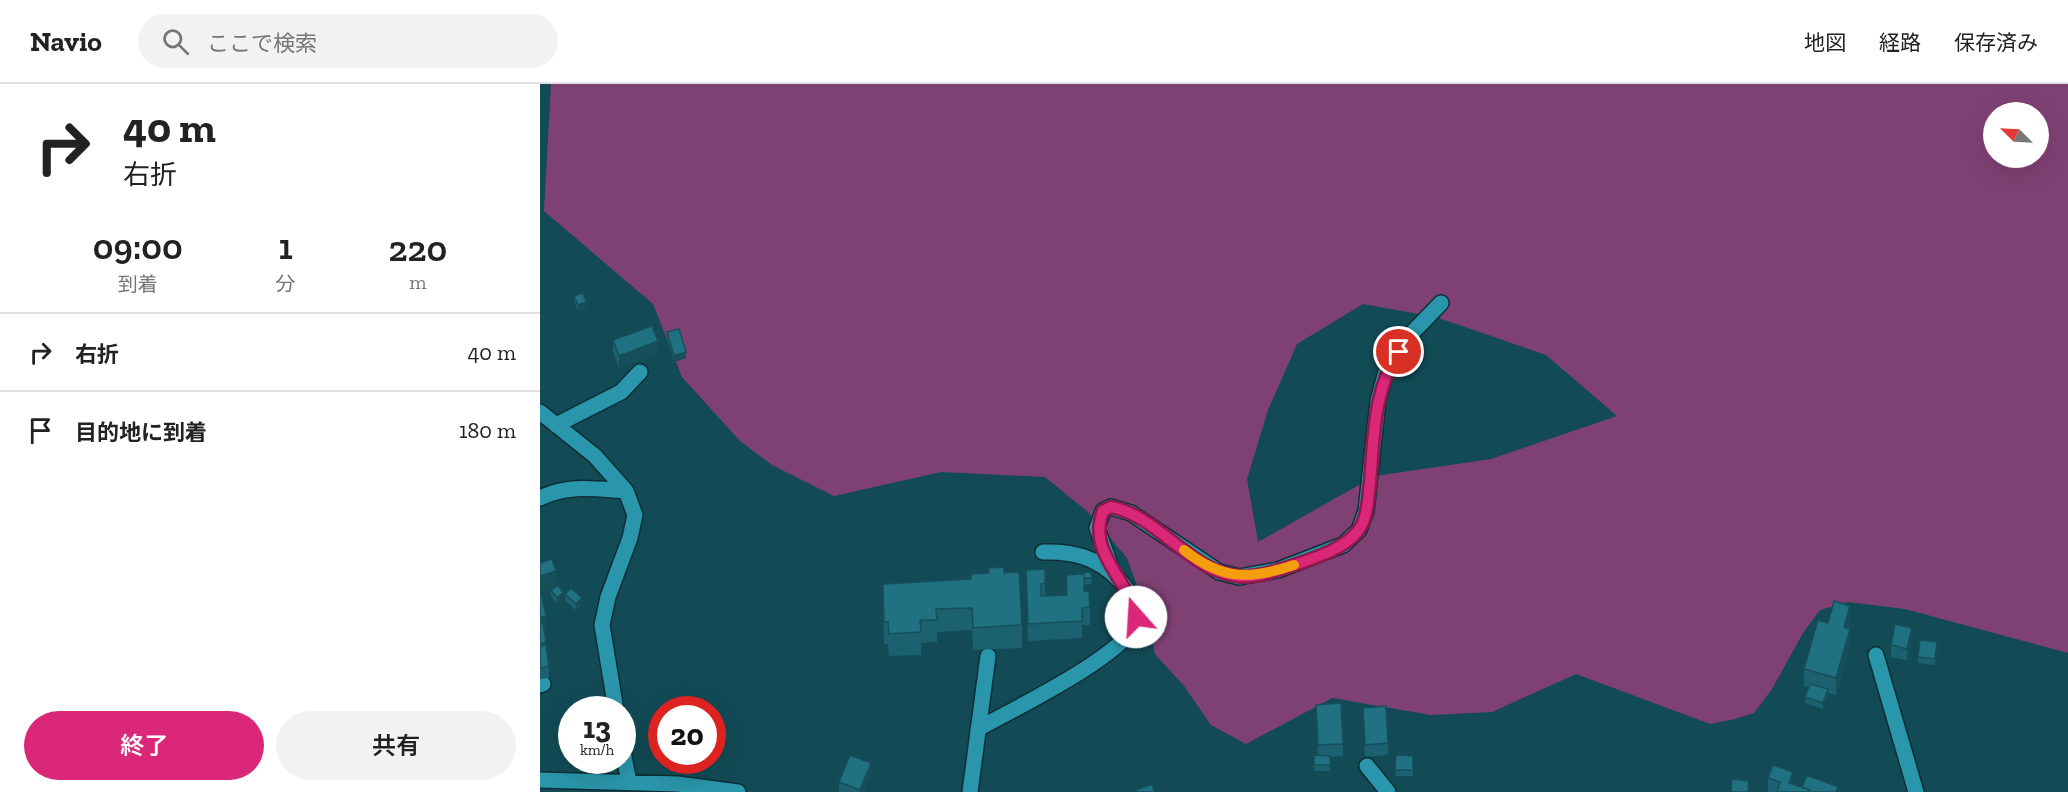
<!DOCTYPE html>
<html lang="ja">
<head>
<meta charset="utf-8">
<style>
	body { margin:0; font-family:"Zilla Slab","Noto Sans JP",serif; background:#f2f2f2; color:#222; height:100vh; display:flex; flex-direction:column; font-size:22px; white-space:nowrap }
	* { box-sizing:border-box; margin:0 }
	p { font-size:20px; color:#767676 }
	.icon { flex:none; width:33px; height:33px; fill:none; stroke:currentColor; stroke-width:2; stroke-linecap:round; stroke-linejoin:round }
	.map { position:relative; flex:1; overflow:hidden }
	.details { display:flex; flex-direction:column; background:#fff; width:540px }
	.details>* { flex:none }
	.banner { background:#fff; color:#222; overflow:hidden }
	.needle { width:39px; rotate:294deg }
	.buttons { position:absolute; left:1443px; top:18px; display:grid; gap:12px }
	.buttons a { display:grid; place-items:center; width:66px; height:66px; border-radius:50%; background:#fff; box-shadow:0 6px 24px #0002; font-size:30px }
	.speed { position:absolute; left:18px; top:612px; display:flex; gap:12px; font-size:30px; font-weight:700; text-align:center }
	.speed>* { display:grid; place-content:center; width:78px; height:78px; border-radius:50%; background:#fff; box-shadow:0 6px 24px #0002; line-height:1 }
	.speed small { font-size:15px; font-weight:400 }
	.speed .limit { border:9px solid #d22; background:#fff; color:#111 }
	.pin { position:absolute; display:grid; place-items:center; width:51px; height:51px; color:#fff; margin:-26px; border:3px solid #fff; border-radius:50%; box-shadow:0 2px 6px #0007 }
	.me { position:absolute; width:66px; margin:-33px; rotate:341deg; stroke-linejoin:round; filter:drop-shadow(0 0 4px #0008) }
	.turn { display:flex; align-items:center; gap:21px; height:126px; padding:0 24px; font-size:27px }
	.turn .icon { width:78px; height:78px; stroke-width:2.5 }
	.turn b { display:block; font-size:42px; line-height:51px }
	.eta { display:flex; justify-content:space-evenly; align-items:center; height:102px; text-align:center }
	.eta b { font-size:36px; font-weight:600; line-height:42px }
	.button { display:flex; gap:12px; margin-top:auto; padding:12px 24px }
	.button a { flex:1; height:69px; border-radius:36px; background:#db2777; color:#fff; font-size:24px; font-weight:600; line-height:69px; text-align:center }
	.button a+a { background:#f2f2f2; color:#222 }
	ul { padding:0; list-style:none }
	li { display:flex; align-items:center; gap:18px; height:78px; padding:0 24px; border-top:2px solid #e0e0e0 }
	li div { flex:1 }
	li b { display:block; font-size:22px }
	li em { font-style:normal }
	header { display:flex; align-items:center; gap:36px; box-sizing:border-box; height:84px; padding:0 30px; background:#fff; border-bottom:2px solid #e0e0e0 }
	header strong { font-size:28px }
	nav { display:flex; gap:33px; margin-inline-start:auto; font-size:21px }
	.search { width:420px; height:54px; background:#f2f2f2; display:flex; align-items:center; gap:15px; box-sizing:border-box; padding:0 21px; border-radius:33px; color:#767676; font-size:22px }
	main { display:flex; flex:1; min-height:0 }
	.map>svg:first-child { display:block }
	.green { fill:#7f4174; fill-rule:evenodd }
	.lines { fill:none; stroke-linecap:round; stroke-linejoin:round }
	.minor-casing { stroke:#0e2e35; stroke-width:18 }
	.minor { stroke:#2a96ab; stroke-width:15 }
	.wall { fill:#1c616f }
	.shaded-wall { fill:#164f5a }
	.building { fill:#207181; stroke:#164f5a; stroke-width:1.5 }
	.route-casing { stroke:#8e194d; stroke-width:15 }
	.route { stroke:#db2777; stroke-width:10 }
	.slow { stroke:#f59e0b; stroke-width:10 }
</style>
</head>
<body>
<header>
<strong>Navio</strong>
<div class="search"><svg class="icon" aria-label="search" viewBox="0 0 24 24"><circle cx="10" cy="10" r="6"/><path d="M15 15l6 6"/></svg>ここで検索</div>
<nav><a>地図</a><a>経路</a><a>保存済み</a></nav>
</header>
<main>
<section class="details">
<div class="banner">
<div class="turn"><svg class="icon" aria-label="right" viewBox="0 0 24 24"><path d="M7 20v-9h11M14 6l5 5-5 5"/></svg><div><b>40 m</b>右折</div></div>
</div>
<div class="eta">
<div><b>09:00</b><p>到着</p></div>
<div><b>1</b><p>分</p></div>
<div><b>220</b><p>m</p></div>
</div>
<ul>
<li><svg class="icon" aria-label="right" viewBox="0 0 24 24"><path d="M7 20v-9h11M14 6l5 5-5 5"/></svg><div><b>右折</b></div><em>40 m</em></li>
<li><svg class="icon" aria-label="arrive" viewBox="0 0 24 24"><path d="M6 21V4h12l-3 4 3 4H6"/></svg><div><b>目的地に到着</b></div><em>180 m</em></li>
</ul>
<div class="button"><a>終了</a><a>共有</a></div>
</section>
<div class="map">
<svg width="1528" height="708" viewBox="0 0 1528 708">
	<rect width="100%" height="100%" fill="#124b56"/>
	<path class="green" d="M11,0H1528V569L1365,525L1308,518L1280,526L1263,549L1232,605L1214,629L1195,635L1170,640L1036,590L952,628L891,631L792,614L706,660L671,641L644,602L615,570L607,529L587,474L548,428L505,393L401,388L294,412L232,381L200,357L142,293L113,220L4,127ZM1454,28H1498V74H1454ZM823,220L896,233L1006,271L1077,332L951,375L835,392L718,458L707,395L728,326L757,260Z"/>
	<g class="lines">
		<g class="minor-casing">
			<path id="minor" d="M0,328L55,372L86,407L95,431L90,454L68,513L62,541L76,626
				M16,341L81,308L100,288
				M0,414C28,400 56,405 86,407
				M573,489L557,444L563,427L571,423L591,429L679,488L699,493L738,486L803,461L819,446L826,427L838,317L847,284L870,251L901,219
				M1336,571L1376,708
				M0,601L3,600
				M438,645C470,627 583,572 594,541C599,526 589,505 578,495C557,473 532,467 503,468
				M82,662L89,698
				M827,682L848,708
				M0,696L138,700L198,708
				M430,708L448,572"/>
		</g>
		<use href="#minor" class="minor"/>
	</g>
	<path class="wall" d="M34,212L46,224L38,227L34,218Z
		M127,248L146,274L134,278L127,254Z
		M73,256L118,269L79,284L73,268Z
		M0,479L23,515L17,520L11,512V506L14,504L1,508L6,550H5L9,582V594L0,595Z
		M505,485V512L526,511V491L551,488L552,500H544V507L550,523V541H542V554L488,557L486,486Z
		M464,489L482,541V564L433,566L432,546L397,548V558L381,559V571L349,572L348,560H344L343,500L431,495Z
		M25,510L42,520L36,526L25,516Z
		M1288,539H1310L1309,545L1310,562L1296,611L1288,609L1283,625L1265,619V613L1268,603L1264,602V585Z
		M1372,556L1367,576L1351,573V561Z
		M1397,564L1395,581L1378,579V573Z
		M776,621L803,660V672L790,673V687H774V671L778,672Z
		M823,624L848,659V671L825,673Z
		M856,671L873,672V692H855Z
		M331,691L324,708H299V698Z
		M1228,694L1262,703L1298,708H1228Z"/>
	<path class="shaded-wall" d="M46,218V224L38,227V221Z
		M118,257V269L79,284V272Z
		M146,268V274L134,278V272Z
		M16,487V504L0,509V492Z
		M23,509V515L17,520V514Z
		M42,514V520L36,526V520Z
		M1310,522V539L1304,561V543Z
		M6,532V550L0,551V534Z
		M1372,544V556L1367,576V565Z
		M1310,545V562L1296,611V594Z
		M1288,605V611L1283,625V619Z
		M331,679V691L324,708H320V706Z
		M1253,688V705L1249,699Z"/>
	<path class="building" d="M43,209L46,218L38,221L34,212Z
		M112,242L118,257L79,272L73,256Z
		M139,245L146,268L134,272L127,248Z
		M12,475L16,487L0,492V479Z
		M464,483V489L479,488L482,541L433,544L432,524L396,525L397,536H380L381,548L349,550L348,538H344L343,500L431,495V490L449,489L448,484Z
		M505,485V499L501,500V512L527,511L526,491L544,490V507H549L550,523L542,524V537L488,540L486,486Z
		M551,488L552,494H544V490H536V489Z
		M18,501L23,509L17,514L11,506Z
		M0,503L6,532L0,534Z
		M31,504L42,514L36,520L25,510Z
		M1294,517L1310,522L1304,543L1310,545L1296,594L1264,585L1278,536L1288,539Z
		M0,540H3L6,558L0,560Z
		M1355,540L1372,544L1367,565L1351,561Z
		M1380,556L1397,558L1395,575L1378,573Z
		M6,561L9,582L0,584V562Z
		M1270,600L1288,605L1283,619L1265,613Z
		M801,619L803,660L778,661L776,621Z
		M846,622L848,659L825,661L823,624Z
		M310,671L331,679L320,706L299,698Z
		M774,671L790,672V681H774Z
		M856,671L873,672V686H855Z
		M1233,681L1253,688L1249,699L1270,706L1269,708H1237L1240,698L1228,694Z
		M1267,691L1298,703L1296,708H1269L1270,706L1262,703Z
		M1192,695L1209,697L1208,708H1191Z
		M612,700L615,708H597L596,706Z"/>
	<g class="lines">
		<g class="route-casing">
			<path id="route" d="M596,533C588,493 547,470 563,427L571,423C619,432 648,486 697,492C718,495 744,484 763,478C783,471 805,463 818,447C828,434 828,414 830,399C834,354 833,306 859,268"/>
		</g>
		<use href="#route" class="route"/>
		<path class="slow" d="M644,466C682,496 709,496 754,481"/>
	</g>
</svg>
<div class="buttons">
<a><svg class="needle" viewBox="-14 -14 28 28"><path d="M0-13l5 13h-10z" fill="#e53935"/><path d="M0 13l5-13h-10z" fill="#767676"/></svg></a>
</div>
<div class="speed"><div>13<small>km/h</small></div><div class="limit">20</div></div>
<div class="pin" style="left:859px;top:268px;background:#d93025"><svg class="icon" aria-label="arrive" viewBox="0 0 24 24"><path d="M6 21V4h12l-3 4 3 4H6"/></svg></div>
<svg class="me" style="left:596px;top:533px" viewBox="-20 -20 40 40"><circle r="19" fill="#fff"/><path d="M0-13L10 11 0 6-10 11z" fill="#db2777"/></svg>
</div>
</main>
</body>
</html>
